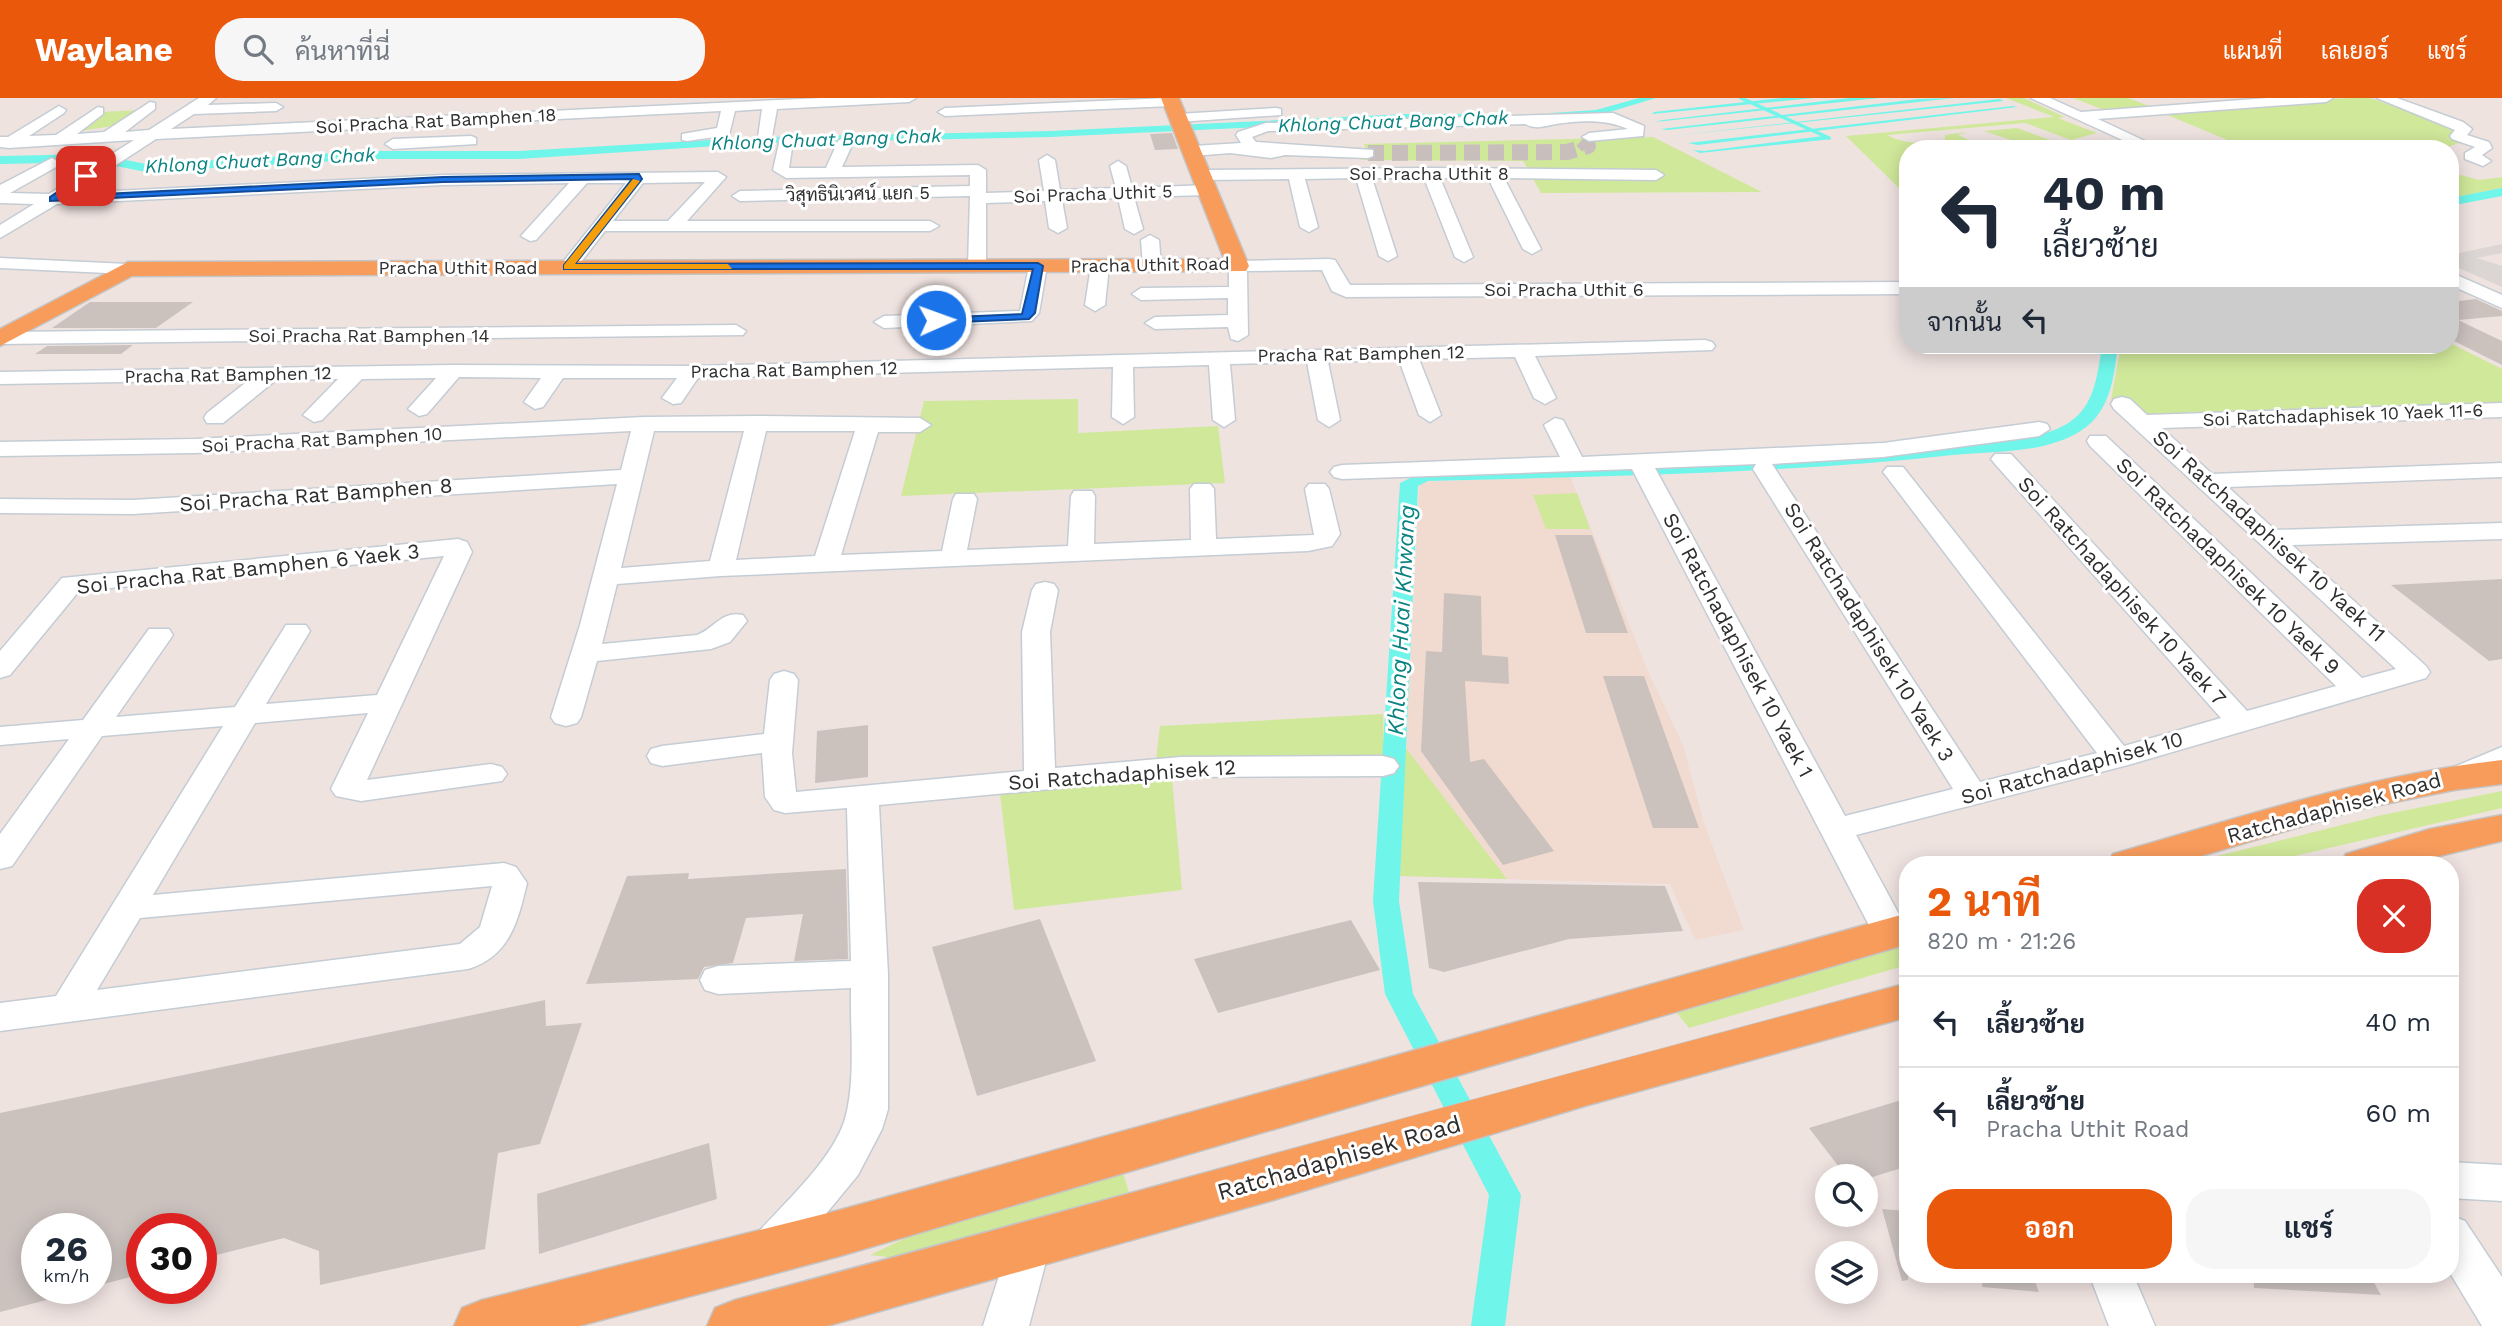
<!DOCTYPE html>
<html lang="th">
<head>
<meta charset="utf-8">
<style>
	body { margin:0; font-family:"Work Sans",Sarabun,sans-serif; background:#f6f6f7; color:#1f2937; height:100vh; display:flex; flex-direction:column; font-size:26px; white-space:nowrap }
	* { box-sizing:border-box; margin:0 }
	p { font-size:23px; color:#747a83 }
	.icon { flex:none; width:38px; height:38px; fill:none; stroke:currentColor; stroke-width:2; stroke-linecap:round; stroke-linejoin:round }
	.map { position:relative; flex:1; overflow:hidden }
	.drawer { position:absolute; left:1899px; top:758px; width:560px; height:427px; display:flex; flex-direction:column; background:#fff; border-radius:28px; box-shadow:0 4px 18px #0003 }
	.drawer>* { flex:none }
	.top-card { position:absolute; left:1899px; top:42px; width:560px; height:214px; border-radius:28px; box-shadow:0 4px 18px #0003; background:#fff; color:#1f2937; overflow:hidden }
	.tools { position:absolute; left:1815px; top:1066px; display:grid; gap:14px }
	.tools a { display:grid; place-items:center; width:63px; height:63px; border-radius:50%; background:#fff; box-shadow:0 4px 18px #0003; font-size:35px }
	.speed { position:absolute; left:21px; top:1115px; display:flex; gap:14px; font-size:35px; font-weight:700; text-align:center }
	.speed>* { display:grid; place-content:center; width:91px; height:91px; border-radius:50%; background:#fff; box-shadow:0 4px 18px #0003; line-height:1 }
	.speed small { font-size:18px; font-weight:400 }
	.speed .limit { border:10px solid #d22; background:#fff; color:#111 }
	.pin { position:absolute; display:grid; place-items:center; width:60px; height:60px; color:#fff; margin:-30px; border-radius:14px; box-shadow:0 4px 10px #0006 }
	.me { position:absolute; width:77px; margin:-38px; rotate:88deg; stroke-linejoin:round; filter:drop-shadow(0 0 5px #0008) }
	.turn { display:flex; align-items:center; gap:24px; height:147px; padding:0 28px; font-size:32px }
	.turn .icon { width:91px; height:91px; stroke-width:2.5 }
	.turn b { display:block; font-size:49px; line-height:60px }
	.then { display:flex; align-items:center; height:66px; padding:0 28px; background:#0003; gap:14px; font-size:26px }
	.round { display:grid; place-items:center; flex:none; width:74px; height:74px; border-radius:28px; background:#f6f6f7 }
	.headline { display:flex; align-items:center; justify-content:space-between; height:119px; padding:0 28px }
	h1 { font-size:42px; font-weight:700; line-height:52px; color:#ea580c }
	.cta { display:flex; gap:14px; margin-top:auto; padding:14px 28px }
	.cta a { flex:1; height:80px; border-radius:28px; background:#ea580c; color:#fff; font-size:28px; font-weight:700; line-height:80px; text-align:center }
	.cta a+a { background:#f6f6f7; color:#1f2937 }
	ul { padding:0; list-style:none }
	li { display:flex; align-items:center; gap:21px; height:91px; padding:0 28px; border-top:2px solid #e0e1e3 }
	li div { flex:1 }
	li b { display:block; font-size:26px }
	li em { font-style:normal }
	header { display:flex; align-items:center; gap:42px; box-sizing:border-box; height:98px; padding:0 35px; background:#ea580c; color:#fff }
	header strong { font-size:33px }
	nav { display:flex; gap:38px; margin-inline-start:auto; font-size:24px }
	.search { width:490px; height:63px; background:#f6f6f7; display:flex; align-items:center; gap:18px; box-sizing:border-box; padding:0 24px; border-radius:28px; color:#747a83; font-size:26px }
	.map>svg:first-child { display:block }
	.education { fill:#f1dacf }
	.green { fill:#d0e89a }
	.plaza { fill:#dbd6d3 }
	.water { fill:#6ff5e9 }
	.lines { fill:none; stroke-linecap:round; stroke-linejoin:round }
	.stream { stroke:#6ff5e9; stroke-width:3.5 }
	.canal { fill:#6ff5e9; fill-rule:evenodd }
	.building { fill:#cbc2be }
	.minor-tunnel { stroke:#c8bfbc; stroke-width:16; stroke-dasharray:16 8; stroke-linecap:butt }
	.minor-casing { stroke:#c4ccd4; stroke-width:3 }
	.major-casing { stroke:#c4c4c4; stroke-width:3 }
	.minor { fill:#fff; fill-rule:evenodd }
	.major { fill:#f89c5c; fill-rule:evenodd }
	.route { fill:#1a73e8; stroke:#114b97; stroke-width:2 }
	.slow { fill:#f59e0b }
	.labels { text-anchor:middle; stroke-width:6; stroke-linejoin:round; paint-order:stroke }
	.far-street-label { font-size:18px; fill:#2e2e2e; stroke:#fff }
	.far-water-label { font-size:19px; font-style:italic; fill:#098382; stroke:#fff }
	.street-label { font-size:21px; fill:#2e2e2e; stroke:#fff }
	.water-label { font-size:23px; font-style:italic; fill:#098382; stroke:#fff }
	.near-street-label { font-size:24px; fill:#2e2e2e; stroke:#fff }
</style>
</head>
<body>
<header>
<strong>Waylane</strong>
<div class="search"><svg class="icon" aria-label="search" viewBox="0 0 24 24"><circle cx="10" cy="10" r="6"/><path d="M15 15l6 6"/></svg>ค้นหาที่นี่</div>
<nav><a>แผนที่</a><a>เลเยอร์</a><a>แชร์</a></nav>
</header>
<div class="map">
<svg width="2502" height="1228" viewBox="0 0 2502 1228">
	<rect width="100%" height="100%" fill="#efe3e0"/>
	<path class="education" d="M1570,378L1647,571L1683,647L1704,725L1744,832L1695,842L1670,786L1400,778L1419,387L1422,384Z"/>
	<path class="green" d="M2006,0H2024L2065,19L2058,20L2097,35L2071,42L2025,25L1887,37C1903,46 1927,47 1945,41V37L1968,34L1958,37L1989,51H1908L1907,98L1846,38L2054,19Z
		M2073,0H2128L2155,10L2107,13Z
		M2347,0H2370L2458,30L2459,45L2442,51L2363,48L2249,51L2158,13Z
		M140,12L120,27L73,34L101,14Z
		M2017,30L2053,43L2026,47L1984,33Z
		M1653,39L1762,94L1541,95L1523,63L1361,62L1367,54L1364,46Z
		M2450,74L2479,82L2502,79V90L2450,100Z
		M2450,245L2502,271V307L2130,320L2111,302L2121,247Z
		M1078,301V335L1218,328L1225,385L901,398L924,303Z
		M1577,395L1590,431H1546L1533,397Z
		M1383,616L1384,663L1156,662L1160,628Z
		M1405,649L1507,781L1400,778Z
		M1172,680L1182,792L1014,812L1000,696Z
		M2502,693V710L2260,766H2185L2382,717Z
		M1907,847V867L1689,930L1677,915Z
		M1122,1072L1129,1094L896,1160L870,1157L916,1135Z"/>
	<path class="plaza" d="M2502,146V155L2477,160L2502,168V189L2450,166V157Z"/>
	<path class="water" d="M1783,0H1814L1652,16L1654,14Z
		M1850,0H1879L1655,24L1663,22Z
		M1954,0L1667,32L1661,31L1919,1Z
		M2000,1L2003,3L1671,38Z
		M2013,8L2017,9L1698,47L1688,45Z
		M1823,38L1832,41L1700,55L1693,52L1704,53Z"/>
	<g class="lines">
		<path class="stream" d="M1741,0L1829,40"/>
		<path class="canal" d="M1639,0H1656L1596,18L1551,21L1546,18L1551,15L1596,12Z
			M1408,16H1496L1501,19L1496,22H1408L1050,39L762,45L519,61H370L146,74L96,64L0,66V58L96,56L146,66L370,53H519L762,39L1050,33Z
			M2502,90V98L2450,108V100Z
			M2102,247H2118C2114,278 2111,313 2082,332C2046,356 1994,353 1953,357C1779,376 1603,378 1428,383L1418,388L1399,803L1413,896L1521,1097L1505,1228H1471L1489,1097L1385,896L1373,803L1400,385L1425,373L1760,362L2034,338C2089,326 2095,298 2102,247Z"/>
	</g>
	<path class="building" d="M1172,35L1178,51L1155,52L1150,36Z
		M2476,201L2502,213V218L2458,222L2502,243V267L2450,241V204Z
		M90,204H193L156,230H52Z
		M133,247L121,256H35L47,248Z
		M1555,437H1592L1628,535H1586Z
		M2502,481V561L2489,563L2391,487Z
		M1444,495L1481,498L1482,557L1508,559L1509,586L1465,583L1470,664L1484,661L1554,753L1503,767L1421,653L1426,553L1442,554Z
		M1603,578H1644L1699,730H1653Z
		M868,627V679L815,685L817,633Z
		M846,771L848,861L794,863L803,816L746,820L733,865L704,869L698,881L586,886L627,778L689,775L688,781Z
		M1418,784L1665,788L1683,833L1569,841L1444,874L1429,870Z
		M1040,821L1096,963L977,998L932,849Z
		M1351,822L1380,872L1218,915L1194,861Z
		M545,902L546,928L582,925L540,1046L498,1055L485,1151L320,1187L319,1153L284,1140L201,1161V1130H142V1176L96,1188V1130H37V1190H69L70,1196L0,1214V1015Z
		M1908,1000V1068L1866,1081V1078H1846L1809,1030Z
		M709,1045L717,1101L539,1156L537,1096Z
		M1882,1111L1908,1113V1182L1902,1183Z
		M1983,1176H2032L2039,1194L1982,1189Z
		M2254,1176H2369L2381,1197L2254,1190Z"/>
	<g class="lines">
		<path class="minor-tunnel" d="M1368,55L1567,54L1588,48L1582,42"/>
		<g class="minor-casing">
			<path id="minor" d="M199,0H216L208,7L276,5L283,9L276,13L194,16L171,31L822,0H916L909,4L777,11L772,39L765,43L758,39L762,11L735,13L729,37L687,43L682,42V36L717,30L721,13L156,41L73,95L443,77L718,74L726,79L687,123H930L939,128L930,133H605L574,173L568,174L559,169L626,85H587L536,142L530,143L521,138L569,85L443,87L57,106L0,140V127L34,106L0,105V87L52,60L60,65L58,68L10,95L49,96L134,42L9,50L0,49V39H8L59,8L66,12L64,15L29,38L56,37L98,9L103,10V16L77,36L104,34L150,4L155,5V11L125,34L149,32ZM705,84L668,123H613L643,85Z
				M1167,0L1179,4L1172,8L945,18L938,14L945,10Z
				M2031,0H2050L2081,14L2268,0H2333L2326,4L2098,21L2162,51H2142Z
				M2377,0H2397L2463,24L2472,31L2467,37L2489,44L2492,50L2482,57L2491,63L2483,68L2465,61V55L2475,49L2452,41L2450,38L2455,32Z
				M1276,10L1281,11V17L1178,24L1171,20L1178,16Z
				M1613,15L1644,28L1643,38L1589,43L1582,39L1589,35L1628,31C1607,21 1580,22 1556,26C1544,28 1537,32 1525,26L1268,33L1252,39L1256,44L1373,52V58L1368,60L1285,57L1271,60L1230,55L1193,58L1185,53L1193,48L1241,45L1236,37L1238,34L1266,25Z
				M471,38L476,40V46L393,51L385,46L393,41Z
				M846,38L854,43L842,69L978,67L986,72V95L1044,93L1039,62L1047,57L1055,62L1060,92L1116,90L1110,68L1118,63L1126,68L1132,90L1208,87L1216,92L1208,97L1134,99L1143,131L1134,136L1125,131L1118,100L1062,102L1067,130L1058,135L1049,130L1045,103L986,105V169L977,174L968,169L970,98L740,103L732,98L740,93L970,88V77L786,80L773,72L780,41L785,39L793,44L789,70H826L838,43Z
				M1430,70L1656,72L1664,77L1656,82L1504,80L1541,151L1532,156L1523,151L1488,80H1440L1473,159L1464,164L1455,159L1424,80H1372L1397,158L1388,163L1379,158L1356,80L1305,81L1318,129L1309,134L1300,129L1289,81L1203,82L1195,77L1203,72Z
				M1150,137L1159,142L1161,168L1152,173L1143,168L1141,142Z
				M0,160L128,166L137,171L128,176L0,170Z
				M1329,161L1335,162L1350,187L1908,184V196L1346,199L1332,193L1322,172L1247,173L1248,237L1238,243L1231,241L1228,229L1155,231L1145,225L1155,219L1228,217V200L1141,202L1132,196L1141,190L1229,189V168L1238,163Z
				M1038,163L1047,168L1039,215L1032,223L884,230L874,224L884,218L1020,213L1029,168Z
				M1100,163L1109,168L1105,207L1095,213L1085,207L1091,168Z
				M2450,174L2502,197V210L2450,187Z
				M736,227L746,233L743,237L0,246L2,234Z
				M1705,242L1712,244L1715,248L1712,252L1535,258L1556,300L1545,306L1534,300L1515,259L1419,261L1441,317L1430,324L1419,317L1399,262L1328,264L1340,322L1329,329L1318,322L1307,264L1230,266L1235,322L1224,329L1213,322L1209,267L1133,269L1134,319L1123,326L1112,319L1113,269L698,280L681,305L673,306L662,300L677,280H563L543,309L535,311L524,304L541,280L459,279L427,316L419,318L408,311L436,280L362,281L322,322L314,324L303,317L338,281L276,282L223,325H207L204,320L207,315L249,282L0,286V274L453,267L692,268Z
				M2122,299L2130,301L2147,317L2502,305V319L2162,330L2212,376L2502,365V379L2228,389L2275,432L2502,425V441L2292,447L2426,568L2430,574L2426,580L2128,667L1856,737L1908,833L1904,844L1891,848L1878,844L1873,835L1632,371L1342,381L1334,379L1330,374L1334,369L1342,367L1560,359L1544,327L1555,320L1563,322L1582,359L1883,345L2039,324L2047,326L2050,331L2039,338L1883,359L1772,366L1980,684L2097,655L1887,379L1883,374L1887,369H1903L2124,648L2221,620L1995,366L1991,361L1995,356H2011L2247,613L2336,588L2090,348L2087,343L2090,338H2106L2362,580L2396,571L2114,311L2111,306L2114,301ZM1756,366L1753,371L1953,691L1845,718L1655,370Z
				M757,318L920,320L931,327L920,334H878L841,457L942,453L953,401L956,396H974L977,401L967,452L1068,448L1071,398L1074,393H1092L1095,398L1094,446L1191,442L1190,391L1194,386H1210L1214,391L1216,441L1314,437L1305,391L1309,386H1325L1329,391L1340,436L1332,448L1308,453L721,478L617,486L602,546L697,537C715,530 722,512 743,517L747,523L730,544L711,551L597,563L581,619L577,625L566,628L555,625L551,619L580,527L617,386L133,416L0,415V401L133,402L621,372L631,333L195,355L0,358V344L195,341L644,319ZM654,333H744L710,463L621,470ZM766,333H855L815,458L736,462Z
				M458,441L467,444L472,454L367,682L491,666L502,669L507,676L502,683L361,703L336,698L331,691L368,615L255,625L153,797L504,765L516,769L527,785C518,823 510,858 468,871L0,933V905L56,898L223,628L102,638L12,768L0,771V736L69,641L0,647V629L83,622L149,531H169L173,537L116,619L235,609L286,527H306L310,533L266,606L377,597L444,458L79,493L10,577L0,580V553L62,480ZM492,788L480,829L460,846L97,892L140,820Z
				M1045,484L1054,486L1058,492L1050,534L1055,670L1181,659L1383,658L1394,661L1399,668L1394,675L1383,678L1181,679L879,707L888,876V1011L882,1031L858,1077L783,1168L768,1173L753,1168L746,1154L753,1140C781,1108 833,1062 845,1021C856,983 850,930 851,890L718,896L705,892L700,882L705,872L718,868L851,863L847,710L785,715L774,712L765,699L762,655L662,668L651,665L647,658L651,651L662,648L764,636L770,582L774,576L784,573L794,576L798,582L792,655L796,694L1024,673L1022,534L1032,492L1036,486Z
				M2502,649V671L2471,685L2460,688L2449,685L2444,678L2449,671Z
				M2450,1064L2502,1067V1103L2450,1100Z
				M2450,1117L2465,1123L2502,1179V1228H2482L2450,1175Z
				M1028,1129L1043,1134L1050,1148L1029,1228H983L1013,1134Z
				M2089,1176H2133L2155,1228H2109Z"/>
		</g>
		<g class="major-casing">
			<path id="major" d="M1161,0H1179L1249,168L1246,173L132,178L0,248V231L128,164L1224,161Z
				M2502,662V686L2454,692L2360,711L2174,766H2107L2113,756C2242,719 2368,677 2502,662Z
				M2502,717V743L2406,766H2340L2346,756L2430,731Z
				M1908,815V846L840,1158L579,1228H454L462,1210L482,1202L840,1112Z
				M1908,885V919L1588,1007L1270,1103L827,1228H707L715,1210L735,1202C1126,1098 1516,988 1908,885Z"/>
		</g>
		<use href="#minor" class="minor"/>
		<use href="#major" class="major"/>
	</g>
	<path class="route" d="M86,75L89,80L64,98L443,79L639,76L642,81L575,166L1038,165L1043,168L1035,215L1029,221L936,225L933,224V220L1022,216L1033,171H564V167L632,81L443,84L50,103V99Z"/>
	<path class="slow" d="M633,81L640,83L575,166H728L732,171H564V167Z"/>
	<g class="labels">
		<g class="far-street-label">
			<text transform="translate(436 23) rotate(-3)" y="6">Soi Pracha Rat Bamphen 18</text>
			<text x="1429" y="82">Soi Pracha Uthit 8</text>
			<text transform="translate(858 96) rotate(-1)" y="6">วิสุทธินิเวศน์ แยก 5</text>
			<text transform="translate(1093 96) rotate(-2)" y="6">Soi Pracha Uthit 5</text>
			<text transform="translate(1150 167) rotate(-1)" y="6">Pracha Uthit Road</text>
			<text x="458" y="176">Pracha Uthit Road</text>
			<text x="1564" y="198">Soi Pracha Uthit 6</text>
			<text x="369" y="244">Soi Pracha Rat Bamphen 14</text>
			<text transform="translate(1361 256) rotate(-1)" y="6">Pracha Rat Bamphen 12</text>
			<text transform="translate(794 272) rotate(-1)" y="6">Pracha Rat Bamphen 12</text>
			<text transform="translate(228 277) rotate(-1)" y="6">Pracha Rat Bamphen 12</text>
			<text transform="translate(2343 317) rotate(-2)" y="6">Soi Ratchadaphisek 10 Yaek 11-6</text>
			<text transform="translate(322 342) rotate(-3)" y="6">Soi Pracha Rat Bamphen 10</text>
		</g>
		<g class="far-water-label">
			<text transform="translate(1393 23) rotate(-2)" y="7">Khlong Chuat Bang Chak</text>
			<text transform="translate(826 41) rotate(-2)" y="7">Khlong Chuat Bang Chak</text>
			<text transform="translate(260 62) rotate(-3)" y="7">Khlong Chuat Bang Chak</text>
		</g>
		<g class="street-label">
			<text transform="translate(316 397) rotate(-4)" y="7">Soi Pracha Rat Bamphen 8</text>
			<text transform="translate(2269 438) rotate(42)" y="7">Soi Ratchadaphisek 10 Yaek 11</text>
			<text transform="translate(2228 468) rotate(44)" y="7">Soi Ratchadaphisek 10 Yaek 9</text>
			<text transform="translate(248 471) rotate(-6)" y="7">Soi Pracha Rat Bamphen 6 Yaek 3</text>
			<text transform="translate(2122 493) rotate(48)" y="7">Soi Ratchadaphisek 10 Yaek 7</text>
			<text transform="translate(1869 534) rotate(58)" y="7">Soi Ratchadaphisek 10 Yaek 3</text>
			<text transform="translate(1738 547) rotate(62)" y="7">Soi Ratchadaphisek 10 Yaek 1</text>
			<text transform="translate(2072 670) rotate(-15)" y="7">Soi Ratchadaphisek 10</text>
			<text transform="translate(1122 677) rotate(-4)" y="7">Soi Ratchadaphisek 12</text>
			<text transform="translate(2334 710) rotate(-15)" y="7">Ratchadaphisek Road</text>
		</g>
		<g class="water-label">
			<text transform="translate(1401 522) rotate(-87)" y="8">Khlong Huai Khwang</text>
		</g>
		<g class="near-street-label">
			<text transform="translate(1339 1060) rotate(-16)" y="8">Ratchadaphisek Road</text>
		</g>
	</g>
</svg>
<div class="tools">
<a><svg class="icon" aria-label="search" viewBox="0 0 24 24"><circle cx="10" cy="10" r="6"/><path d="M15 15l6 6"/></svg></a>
<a><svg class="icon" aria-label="layers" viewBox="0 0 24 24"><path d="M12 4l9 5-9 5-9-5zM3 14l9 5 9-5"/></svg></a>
</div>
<div class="speed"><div>26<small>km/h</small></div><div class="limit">30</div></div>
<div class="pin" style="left:86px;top:78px;background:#d93025"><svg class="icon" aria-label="arrive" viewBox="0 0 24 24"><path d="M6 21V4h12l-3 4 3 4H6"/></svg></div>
<svg class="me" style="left:936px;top:222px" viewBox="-20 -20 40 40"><circle r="17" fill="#1a73e8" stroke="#fff" stroke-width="3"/><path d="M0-11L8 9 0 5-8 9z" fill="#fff"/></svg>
<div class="top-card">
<div class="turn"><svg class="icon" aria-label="left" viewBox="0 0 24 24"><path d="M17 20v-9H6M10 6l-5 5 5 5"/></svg><div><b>40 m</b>เลี้ยวซ้าย</div></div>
<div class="then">จากนั้น<svg class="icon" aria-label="left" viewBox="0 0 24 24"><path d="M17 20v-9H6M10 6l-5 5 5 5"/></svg></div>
</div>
<section class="drawer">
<div class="headline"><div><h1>2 นาที</h1><p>820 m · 21:26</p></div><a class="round" style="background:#d93025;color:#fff"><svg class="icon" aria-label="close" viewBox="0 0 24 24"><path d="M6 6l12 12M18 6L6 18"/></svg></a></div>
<ul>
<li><svg class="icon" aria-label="left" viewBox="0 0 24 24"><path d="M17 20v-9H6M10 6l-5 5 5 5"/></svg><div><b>เลี้ยวซ้าย</b></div><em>40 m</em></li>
<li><svg class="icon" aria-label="left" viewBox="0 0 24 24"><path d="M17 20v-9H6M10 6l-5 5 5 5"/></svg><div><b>เลี้ยวซ้าย</b><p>Pracha Uthit Road</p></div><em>60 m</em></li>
</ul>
<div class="cta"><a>ออก</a><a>แชร์</a></div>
</section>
</div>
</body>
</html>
